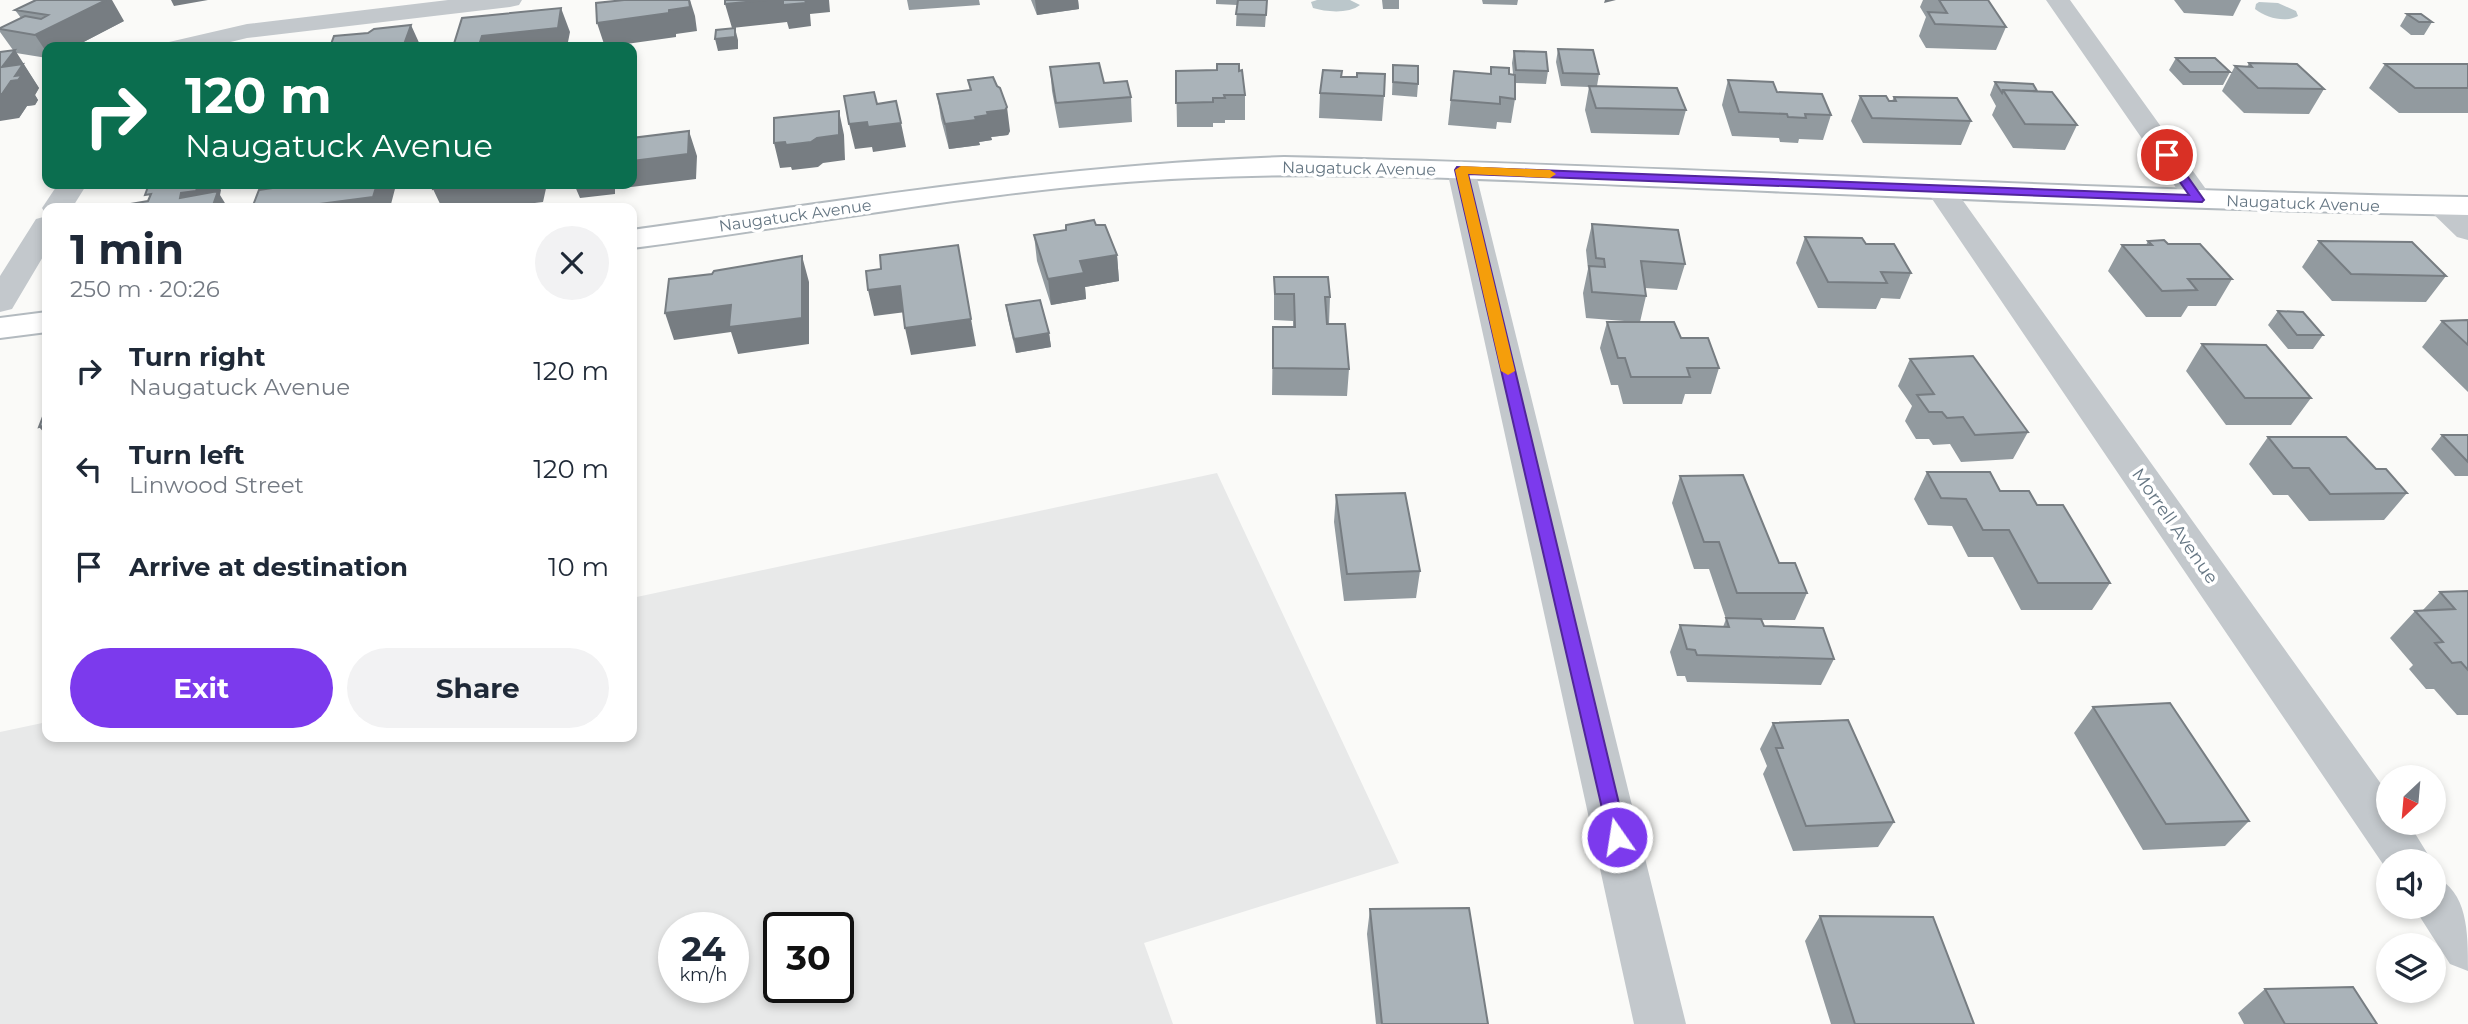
<!DOCTYPE html>
<html lang="en">
<head>
<meta charset="utf-8">
<style>
	body { margin:0; font-family:Montserrat,sans-serif; background:#f2f2f3; color:#1f2937; height:100vh; display:flex; flex-direction:column; font-size:26px; white-space:nowrap }
	* { box-sizing:border-box; margin:0 }
	p { font-size:23px; color:#747a83 }
	.icon { flex:none; width:38px; height:38px; fill:none; stroke:currentColor; stroke-width:2; stroke-linecap:round; stroke-linejoin:round }
	.map { position:relative; flex:1; overflow:hidden }
	.side { position:absolute; left:42px; top:203px; width:595px; height:539px; display:flex; flex-direction:column; background:#fff; border-radius:14px; box-shadow:0 4px 10px #0003 }
	.side>* { flex:none }
	.banner { position:absolute; left:42px; top:42px; width:595px; height:147px; border-radius:14px; box-shadow:0 4px 10px #0003; background:#0b6e4f; color:#fff; overflow:hidden }
	.needle { width:46px; rotate:206deg }
	.controls { position:absolute; left:2376px; top:765px; display:grid; gap:14px }
	.controls a { display:grid; place-items:center; width:70px; height:70px; border-radius:50%; background:#fff; box-shadow:0 4px 10px #0003; font-size:35px }
	.speed { position:absolute; left:658px; top:912px; display:flex; gap:14px; font-size:35px; font-weight:700; text-align:center }
	.speed>* { display:grid; place-content:center; width:91px; height:91px; border-radius:50%; background:#fff; box-shadow:0 4px 10px #0003; line-height:1 }
	.speed small { font-size:18px; font-weight:400 }
	.speed .limit { border:4px solid #111; border-radius:10px; background:#fff; color:#111 }
	.pin { position:absolute; display:grid; place-items:center; width:60px; height:60px; color:#fff; margin:-30px; border:4px solid #fff; border-radius:50%; box-shadow:0 2px 7px #0007 }
	.me { position:absolute; width:77px; margin:-38px; rotate:347deg; stroke-linejoin:round; filter:drop-shadow(0 0 5px #0008) }
	.turn { display:flex; align-items:center; gap:24px; height:147px; padding:0 28px; font-size:32px }
	.turn .icon { width:91px; height:91px; stroke-width:2.5 }
	.turn b { display:block; font-size:49px; line-height:60px }
	.round { display:grid; place-items:center; flex:none; width:74px; height:74px; border-radius:37px; background:#f2f2f3 }
	.overview { display:flex; align-items:center; justify-content:space-between; height:119px; padding:0 28px }
	h1 { font-size:42px; font-weight:700; line-height:52px }
	.button { display:flex; gap:14px; margin-top:auto; padding:14px 28px }
	.button a { flex:1; height:80px; border-radius:42px; background:#7c3aed; color:#fff; font-size:28px; font-weight:700; line-height:80px; text-align:center }
	.button a+a { background:#f2f2f3; color:#1f2937 }
	ul { padding:0; list-style:none }
	li { display:flex; align-items:center; gap:21px; height:98px; padding:0 28px }
	li div { flex:1 }
	li b { display:block; font-size:26px }
	li em { font-style:normal }
	.map>svg:first-child { display:block }
	.built { fill:#e8e9e9; fill-rule:evenodd }
	.water { fill:#bbc7cb }
	.lines { fill:none; stroke-linecap:round; stroke-linejoin:round }
	.secondary-casing { stroke:#b3babf; stroke-width:4 }
	.street { fill:#c3c8cc; fill-rule:evenodd }
	.secondary { fill:#fff; fill-rule:evenodd }
	.wall { fill:#929a9f }
	.shaded-wall { fill:#777d82 }
	.building { fill:#aab3b9; stroke:#777d82; stroke-width:2 }
	.route { fill:#7c3aed; stroke:#51269a; stroke-width:2 }
	.slow { fill:#f59e0b }
	.labels { text-anchor:middle; stroke-width:7; stroke-linejoin:round; paint-order:stroke }
	.far-street-label { font-size:16px; fill:#657683; stroke:#fff }
	.street-label { font-size:18px; fill:#657683; stroke:#fff }
</style>
</head>
<body>
<div class="map">
<svg width="2468" height="1024" viewBox="0 0 2468 1024">
	<rect width="100%" height="100%" fill="#fafaf8"/>
	<path class="built" d="M1217,473L1399,863L1144,943L1173,1024H0V732L47,722V737H632V598ZM674,928H733V987H674ZM779,928H838V987H779Z"/>
	<path class="water" d="M1317,0H1350L1360,5C1349,14 1326,12 1313,8L1311,2Z
		M2259,2L2278,3L2296,11L2298,16C2285,23 2267,18 2255,9L2256,4Z"/>
	<g class="lines">
		<g class="secondary-casing">
			<path id="secondary" d="M1284,157C1679,166 2073,190 2468,197V215C2203,210 1938,198 1673,187C1513,181 1352,170 1192,178C1004,186 818,224 632,248V230C849,200 1065,164 1284,157Z
				M47,312V332L0,338V318Z"/>
		</g>
		<path class="street" d="M448,0H522L519,5L510,7L247,38L210,47H165L169,42L247,24Z
			M2046,0H2070L2213,199L2208,205L2198,208L2188,205Z
			M1461,161L1471,164L1475,170L1686,1024H1634L1447,170L1451,164Z
			M1941,181L1951,184L2389,795V822H2408L2432,861H2389V873L1926,190L1931,184Z
			M58,184H87L72,208H47L46,214L42,208Z
			M2440,197L2451,200L2468,215V240L2457,237L2425,206L2429,200Z
			M47,216V250L12,309L0,312V276L36,219Z
			M2434,876C2468,892 2468,931 2468,971L2450,964L2413,906H2434Z"/>
		<use href="#secondary" class="secondary"/>
	</g>
	<path class="wall" d="M907,0H979L980,5L909,10Z
		M1031,0H1078L1079,9L1037,15Z
		M1216,0H1267L1265,27L1236,26L1237,5L1216,4Z
		M1382,0H1399V9H1383Z
		M1482,0H1518L1517,5L1483,4Z
		M1923,0H1988L2006,27L1996,50L1926,48L1919,36L1926,17L1920,7Z
		M2174,0H2241L2233,16L2184,13Z
		M15,10L124,21L74,47H47V58L16,53L39,88L35,95L38,100L35,105L27,106L19,118L13,50L0,32V28L21,18Z
		M2407,14L2432,22L2424,35H2411L2400,26Z
		M1558,49L1599,74L1597,86L1686,110L1679,135L1591,133L1585,110L1589,87L1561,86L1556,62Z
		M1514,51L1548,71L1546,84L1515,83V99L1511,123L1497,122L1496,129L1448,125L1454,71L1490,74L1491,67L1509,74H1513L1512,63Z
		M2176,58L2230,72L2223,85H2183L2169,70Z
		M2249,63L2324,89L2309,114L2244,113L2222,91L2235,66L2247,67Z
		M2385,64H2468V113H2399L2369,88Z
		M1393,65L1418,84L1417,97L1392,95Z
		M1050,67L1104,83L1131,97L1132,122L1059,128L1052,91Z
		M1176,71H1239L1245,95V120H1225V123H1213V127H1177Z
		M1341,77H1356L1384,96L1382,121L1319,118L1320,93Z
		M968,80L1010,131L1008,135L991,137L992,140L979,142L980,145L949,149L941,119L937,94L970,90Z
		M1728,80L1777,92L1831,115L1823,140L1799,139L1798,143L1780,142L1779,138L1732,136L1722,105Z
		M1995,82L2037,91L2077,125L2065,150L2013,148L1992,115L1996,106L1990,95Z
		M1860,96L1889,101H1892L1894,97L1971,121L1961,145L1863,143L1851,121Z
		M1592,224L1685,264L1677,290L1645,288L1646,296L1640,322L1681,338L1719,368L1711,394H1685L1682,404H1623L1618,385H1611L1600,348L1607,322H1637L1586,318L1583,293L1588,269L1586,250Z
		M1096,225L1117,255L1119,281L1085,287L1086,299L1051,305L1037,261L1034,235Z
		M1805,237L1866,244L1911,273L1900,299L1881,298L1876,309L1818,308L1796,263Z
		M2148,241L2168,244L2232,279L2216,306H2188L2181,317H2146L2108,271L2122,245H2146Z
		M2319,241L2446,276L2426,302L2332,301L2302,267Z
		M1274,277L1330,297L1329,324L1349,369L1347,396L1272,395L1273,327H1293V321L1274,320Z
		M1006,305L1049,333L1051,347L1016,353L1008,319Z
		M2278,311L2323,335L2313,349H2288L2268,325Z
		M2468,320V392L2422,347L2442,321Z
		M2202,344L2311,398L2291,425H2226L2186,371Z
		M1910,359L2028,432L2013,459L1961,462L1950,444L1933,445L1929,439H1916L1905,421L1912,406L1898,386Z
		M2442,435H2468V476H2455L2431,449Z
		M2268,437L2376,469L2407,493L2384,520L2309,521L2288,495H2273L2249,464Z
		M1927,472L2000,491L2037,505L2110,583L2092,610H2021L1993,557H1968L1952,526L1928,525L1914,499Z
		M1680,476L1779,563L1807,593L1795,620H1762L1764,626L1834,659L1821,685L1687,682L1685,676H1677L1670,652L1680,625L1723,627L1726,619L1709,569H1694L1672,503Z
		M1336,495L1420,571L1416,598L1344,601L1334,522Z
		M2468,591V715H2457L2434,689H2426L2409,669L2413,665L2390,638L2415,611H2422L2440,592Z
		M2093,707L2249,821L2225,846L2143,850L2074,733Z
		M1773,723L1894,822L1878,847L1793,851L1763,774L1767,766L1760,749Z
		M1370,909L1488,1024H1376L1367,934Z
		M1820,916L1974,1024H1831L1805,941Z
		M2265,989L2377,1024H2244L2238,1013Z"/>
	<path class="shaded-wall" d="M106,0H112L124,21L74,47H47V53L35,35Z
		M171,0H208L174,6Z
		M689,0H690L695,16L697,31L676,34V37L605,47L597,23L669,10Z
		M767,0H829L830,12L810,14L811,26L789,29L787,22L732,28L725,4Z
		M1035,0H1078L1079,9L1037,15Z
		M1605,0H1616L1604,3Z
		M561,8L570,32L567,47H458L482,36Z
		M411,25L421,47H400Z
		M735,28L738,40V49L718,51L715,39Z
		M15,50L39,88L35,95L38,100L35,105L27,106L19,118L0,121V66Z
		M1007,107L1010,131L1008,135L991,137L992,140L979,142L980,145L949,149L945,124L975,117Z
		M839,111L844,135L845,160L823,163L818,167L792,170L791,167L780,168L774,143L785,142Z
		M867,122L901,123L906,147L873,152L872,147L855,149L849,124Z
		M689,131L697,156L696,179L615,189V194L580,198L574,184H632V161Z
		M199,184H217L221,190L220,195L228,208H186L180,198L181,193Z
		M377,184H396V185L390,208H289Z
		M474,184H547L543,202L494,208H442L433,189Z
		M1117,255L1119,281L1085,287L1086,299L1051,305L1048,279L1080,261Z
		M802,256L809,282V344L738,354L731,332L674,340L665,313Z
		M900,286L906,312L874,316L868,290Z
		M971,319L976,346L911,355L905,328Z
		M1049,333L1051,347L1016,353L1014,339Z
		M47,425V436L39,427Z"/>
	<path class="building" d="M36,0H106L35,35L0,29V28L25,16L41,19L48,15L15,10Z
		M624,0H689L690,7L669,10V13L597,23L596,3Z
		M725,0H767L725,4Z
		M783,0H805L806,3L783,5Z
		M1238,0H1267L1266,15L1236,14Z
		M1939,0H1988L2006,27L1935,24L1928,12L1947,13Z
		M561,8L558,28L482,36L479,45L453,47L462,18Z
		M2407,14H2421L2432,22H2419Z
		M411,25L403,47H330L334,36L368,33L374,29Z
		M735,28V37L715,39L716,30Z
		M1558,49L1593,50L1599,74L1563,73Z
		M15,50L2,67L23,64L15,76L22,75L18,80L11,81L2,94H0V52Z
		M1514,51L1546,52L1548,71L1516,70Z
		M2176,58H2215L2230,72H2190Z
		M1099,63L1104,83L1127,81L1131,97L1056,103L1050,67Z
		M2249,63L2297,64L2324,89L2258,88L2235,66L2252,67Z
		M1217,64H1239V71L1242,70L1245,95H1224L1225,98H1213V102L1176,103V71L1217,70Z
		M2385,64H2468V88H2415Z
		M1393,65L1418,66V84L1393,82Z
		M1491,67L1509,68V74L1515,75V99L1500,97V104L1451,100L1454,71L1491,74Z
		M1323,70L1342,71L1341,77H1357V73L1385,74L1384,96L1320,93Z
		M993,77L997,86L1000,88L1007,107L1005,110L987,112L988,115L975,117L976,120L945,124L937,94L971,90L968,80Z
		M1728,80L1773,82L1777,92L1822,94L1831,115L1805,114L1806,118L1788,117L1787,114L1739,112Z
		M1995,82L2033,84L2037,91L2003,90L2002,93Z
		M1589,86L1677,88L1686,110L1596,108Z
		M2003,90L2052,92L2077,125L2025,124Z
		M874,92L877,104L896,101L901,123L868,127L867,122L849,124L844,96Z
		M1860,96H1886L1889,101H1896L1894,97L1957,98L1971,121L1872,118Z
		M839,111V135L817,138L811,142L786,145L785,142L774,143V118Z
		M689,131L688,154L632,161V138Z
		M149,184H199L196,191L181,193L180,198L218,191L212,208H123L125,205L148,201L151,194L145,195Z
		M287,184H377L373,197L289,208H252L259,190L287,186Z
		M434,184H474L433,189Z
		M1094,220L1096,225H1105L1117,255L1080,261L1084,273L1048,279L1034,235L1066,230V225Z
		M1592,224L1678,230L1685,264L1641,261L1646,296L1592,292L1589,266L1605,267L1604,259L1596,258Z
		M1805,237L1862,238L1866,244H1894L1911,273L1881,272L1887,283L1828,282Z
		M2164,240L2168,244H2200L2232,279H2188L2197,290L2162,291L2122,245H2152L2148,241Z
		M2319,241L2412,242L2446,276L2351,274Z
		M958,245L971,319L905,328L900,286L868,290L866,271L881,269L880,255Z
		M802,256V318L729,327L731,305L665,313L669,279L712,274L714,271Z
		M1274,277H1328L1330,297H1325L1327,324H1345L1349,369L1273,368V327H1295L1294,294H1275Z
		M1040,300L1049,333L1014,339L1006,305Z
		M2278,311L2303,312L2323,335H2297Z
		M2468,320V345L2442,321Z
		M1607,322H1674L1681,338H1708L1719,368H1687L1690,377H1631L1625,358H1618Z
		M2202,344L2266,345L2311,398H2245Z
		M1973,356L2028,432L1975,435L1963,417L1947,418L1942,412H1929L1917,395L1934,394L1910,359Z
		M47,406V425L39,427Z
		M2442,435H2468V462Z
		M2268,437H2346L2376,469H2386L2407,493L2330,494L2309,468H2293Z
		M1927,472H1990L2000,491H2029L2037,505H2063L2110,583H2038L2009,530H1983L1966,499L1941,498Z
		M1743,475L1779,563H1795L1807,593H1737L1719,542H1704L1680,476Z
		M1405,493L1420,571L1347,574L1336,495Z
		M2468,591V670L2461,662L2452,663L2435,643L2443,642L2415,611L2455,609L2440,592Z
		M1726,618L1761,619L1764,626L1823,628L1834,659L1697,655L1695,650L1687,649L1680,625L1729,627Z
		M2170,703L2249,821L2166,824L2093,707Z
		M1848,720L1894,822L1806,826L1776,748H1783L1773,723Z
		M1469,908L1488,1024H1382L1370,909Z
		M1820,916L1933,917L1974,1024H1855Z
		M2353,987L2377,1024H2285L2265,989Z"/>
	<path class="route" d="M2163,153H2171L2204,200L2202,202L1468,174L1627,837L1624,843L1617,846L1610,843L1455,170L1457,167L2189,195L2161,155Z"/>
	<path class="slow" d="M1461,166L1550,170L1556,174L1550,178L1468,174L1515,371L1508,375L1501,371L1455,170Z"/>
	<g class="labels">
		<g class="far-street-label">
			<text transform="translate(1359 168) rotate(1)" y="6">Naugatuck Avenue</text>
			<text transform="translate(2303 203) rotate(2)" y="6">Naugatuck Avenue</text>
			<text transform="translate(795 215) rotate(-8)" y="6">Naugatuck Avenue</text>
		</g>
		<g class="street-label">
			<text transform="translate(2175 526) rotate(55)" y="6">Morrell Avenue</text>
		</g>
	</g>
</svg>
<div class="controls">
<a><svg class="needle" viewBox="-14 -14 28 28"><path d="M0-13l5 13h-10z" fill="#e53935"/><path d="M0 13l5-13h-10z" fill="#747a83"/></svg></a>
<a><svg class="icon" aria-label="sound" viewBox="0 0 24 24"><path d="M4 9h4l5-4v14l-5-4H4zM17 9q2 3 0 6"/></svg></a>
<a><svg class="icon" aria-label="layers" viewBox="0 0 24 24"><path d="M12 4l9 5-9 5-9-5zM3 14l9 5 9-5"/></svg></a>
</div>
<div class="speed"><div>24<small>km/h</small></div><div class="limit">30</div></div>
<div class="pin" style="left:2167px;top:155px;background:#d93025"><svg class="icon" aria-label="arrive" viewBox="0 0 24 24"><path d="M6 21V4h12l-3 4 3 4H6"/></svg></div>
<svg class="me" style="left:1617px;top:837px" viewBox="-20 -20 40 40"><circle r="17" fill="#7c3aed" stroke="#fff" stroke-width="3"/><path d="M0-11L8 9 0 5-8 9z" fill="#fff"/></svg>
<div class="banner">
<div class="turn"><svg class="icon" aria-label="right" viewBox="0 0 24 24"><path d="M7 20v-9h11M14 6l5 5-5 5"/></svg><div><b>120 m</b>Naugatuck Avenue</div></div>
</div>
<section class="side">
<div class="overview"><div><h1>1 min</h1><p>250 m · 20:26</p></div><a class="round"><svg class="icon" aria-label="close" viewBox="0 0 24 24"><path d="M6 6l12 12M18 6L6 18"/></svg></a></div>
<ul>
<li><svg class="icon" aria-label="right" viewBox="0 0 24 24"><path d="M7 20v-9h11M14 6l5 5-5 5"/></svg><div><b>Turn right</b><p>Naugatuck Avenue</p></div><em>120 m</em></li>
<li><svg class="icon" aria-label="left" viewBox="0 0 24 24"><path d="M17 20v-9H6M10 6l-5 5 5 5"/></svg><div><b>Turn left</b><p>Linwood Street</p></div><em>120 m</em></li>
<li><svg class="icon" aria-label="arrive" viewBox="0 0 24 24"><path d="M6 21V4h12l-3 4 3 4H6"/></svg><div><b>Arrive at destination</b></div><em>10 m</em></li>
</ul>
<div class="button"><a>Exit</a><a>Share</a></div>
</section>
</div>
</body>
</html>
